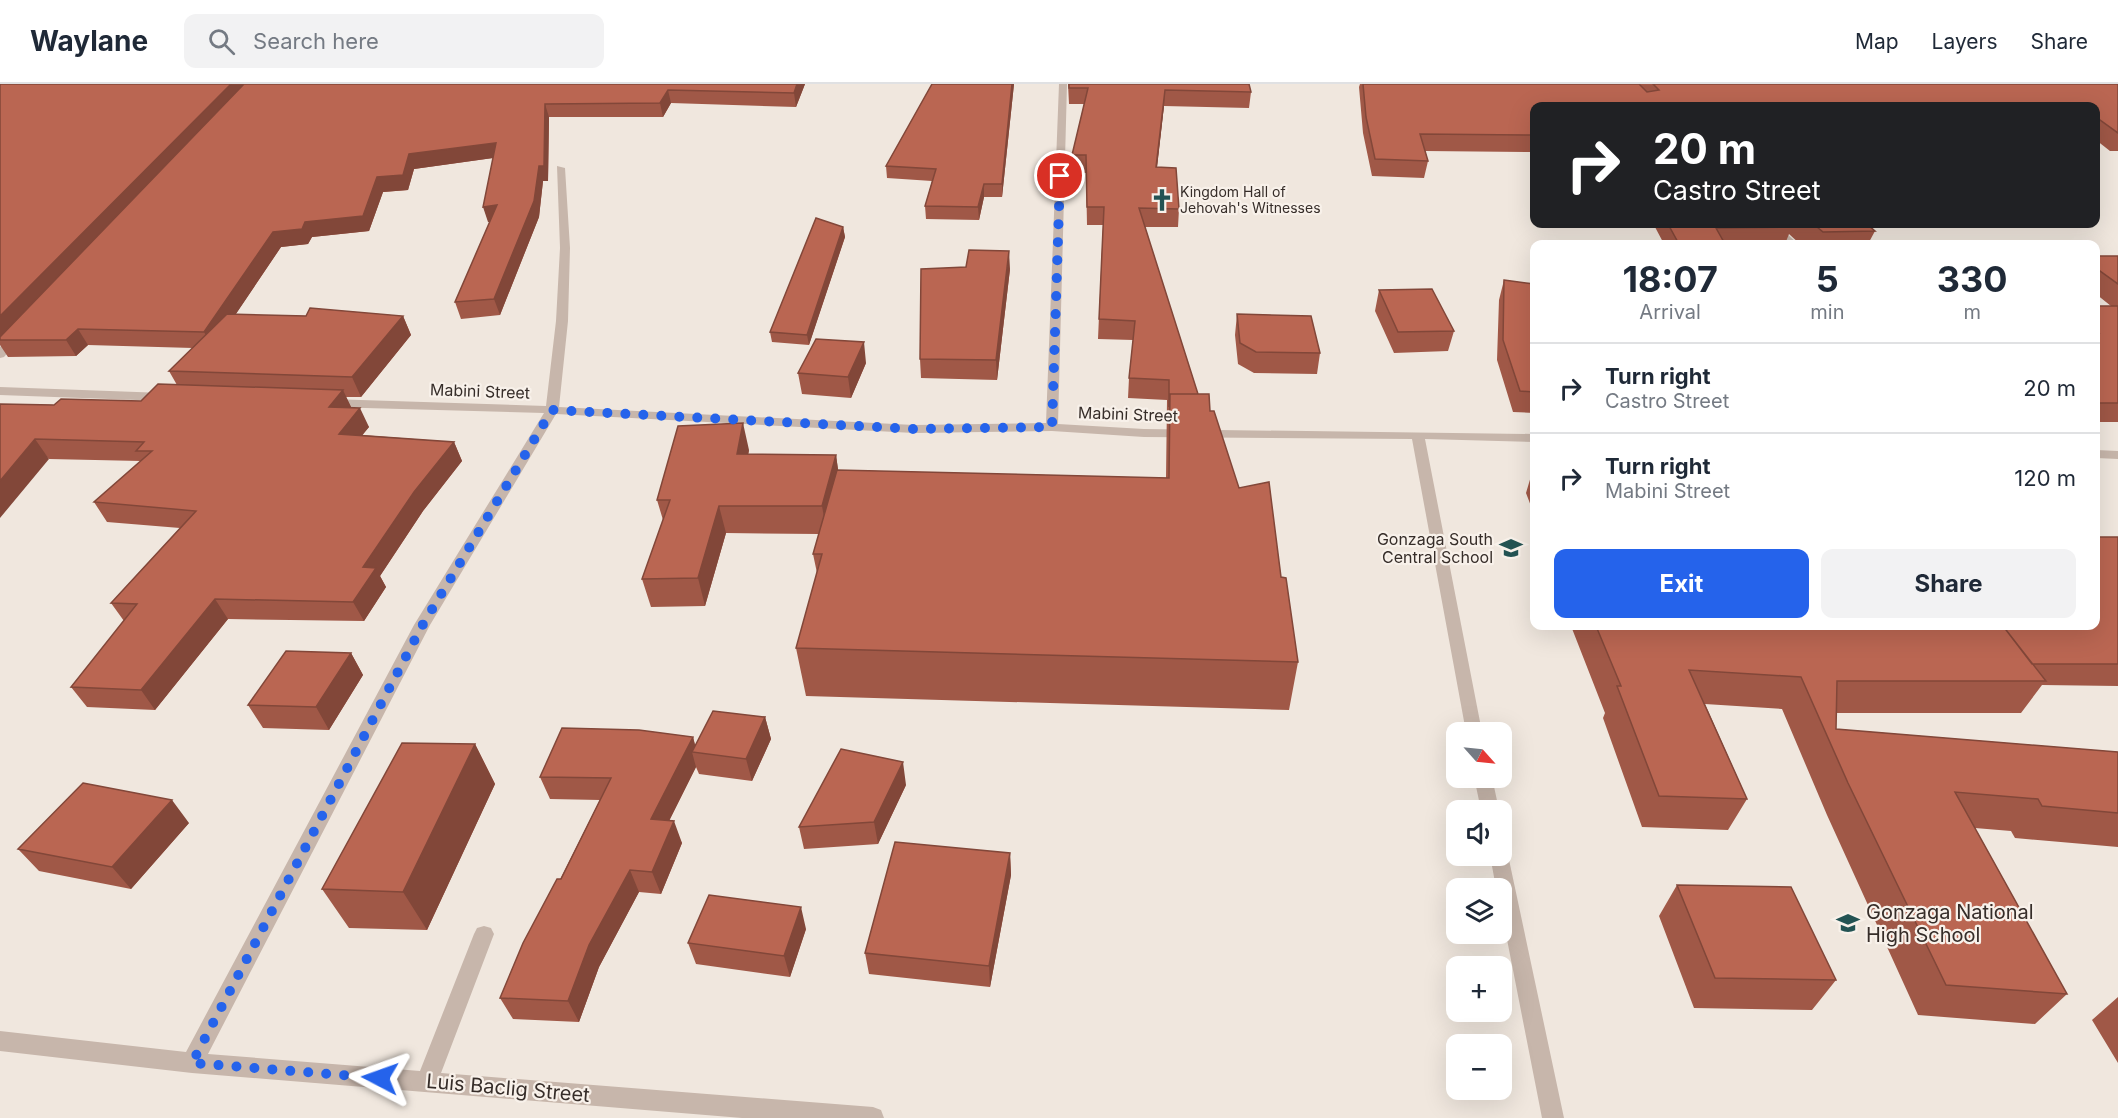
<!DOCTYPE html>
<html lang="en">
<head>
<meta charset="utf-8">
<style>
	body { margin:0; font-family:Inter,sans-serif; background:#f2f2f3; color:#1f2937; height:100vh; display:flex; flex-direction:column; font-size:22px; white-space:nowrap }
	* { box-sizing:border-box; margin:0 }
	p { font-size:20px; color:#747a83 }
	.icon { flex:none; width:33px; height:33px; fill:none; stroke:currentColor; stroke-width:2; stroke-linecap:round; stroke-linejoin:round }
	.map { position:relative; flex:1; overflow:hidden }
	.drawer { position:absolute; left:1530px; top:156px; width:570px; height:390px; display:flex; flex-direction:column; background:#fff; border-radius:12px; box-shadow:0 6px 24px #0002 }
	.drawer>* { flex:none }
	.hud { position:absolute; left:1530px; top:18px; width:570px; height:126px; border-radius:12px; box-shadow:0 6px 24px #0002; background:#202124; color:#fff; overflow:hidden }
	.needle { width:39px; rotate:117deg }
	.fabs { position:absolute; left:1446px; top:638px; display:grid; gap:12px }
	.fabs a { display:grid; place-items:center; width:66px; height:66px; border-radius:12px; background:#fff; box-shadow:0 6px 24px #0002; font-size:30px }
	.pin { position:absolute; display:grid; place-items:center; width:51px; height:51px; color:#fff; margin:-26px; border:3px solid #fff; border-radius:50%; box-shadow:0 2px 6px #0007 }
	.me { position:absolute; width:66px; margin:-33px; rotate:274deg; stroke-linejoin:round; filter:drop-shadow(0 0 4px #0008) }
	.turn { display:flex; align-items:center; gap:21px; height:126px; padding:0 24px; font-size:27px }
	.turn .icon { width:78px; height:78px; stroke-width:2.5 }
	.turn b { display:block; font-size:42px; line-height:51px }
	.eta { display:flex; justify-content:space-evenly; align-items:center; height:102px; text-align:center }
	.eta b { font-size:36px; font-weight:700; line-height:42px }
	.primary-button { display:flex; gap:12px; margin-top:auto; padding:12px 24px }
	.primary-button a { flex:1; height:69px; border-radius:12px; background:#2563eb; color:#fff; font-size:24px; font-weight:700; line-height:69px; text-align:center }
	.primary-button a+a { background:#f2f2f3; color:#1f2937 }
	ul { padding:0; list-style:none }
	li { display:flex; align-items:center; gap:18px; height:90px; padding:0 24px; border-top:2px solid #e0e1e3 }
	li div { flex:1 }
	li b { display:block; font-size:22px }
	li em { font-style:normal }
	header { display:flex; align-items:center; gap:36px; box-sizing:border-box; height:84px; padding:0 30px; background:#fff; border-bottom:2px solid #e0e1e3 }
	header strong { font-size:28px }
	nav { display:flex; gap:33px; margin-inline-start:auto; font-size:21px }
	.search { width:420px; height:54px; background:#f2f2f3; display:flex; align-items:center; gap:15px; box-sizing:border-box; padding:0 21px; border-radius:12px; color:#747a83; font-size:22px }
	.map>svg:first-child { display:block }
	.lines { fill:none; stroke-linecap:round; stroke-linejoin:round }
	.minor { fill:#c7b6ab; fill-rule:evenodd }
	.wall { fill:#a05847 }
	.shaded-wall { fill:#824739 }
	.building { fill:#ba6652; stroke:#824739; stroke-width:1.5 }
	.route { stroke:#2563eb; stroke-width:10; stroke-dasharray:0 18 }
	.labels { text-anchor:middle; stroke-width:4.5; stroke-linejoin:round; paint-order:stroke }
	.far-poi-label { font-size:14px; fill:#362d29; stroke:#f8f1ea; text-anchor:start }
	.street-label { font-size:16px; fill:#362d29; stroke:#f8f1ea }
	.poi-label { font-size:16px; fill:#362d29; stroke:#f8f1ea; text-anchor:end }
	.near-poi-label { font-size:20px; fill:#362d29; stroke:#f8f1ea; text-anchor:start }
	.near-street-label { font-size:20px; fill:#362d29; stroke:#f8f1ea }
</style>
</head>
<body>
<header>
<strong>Waylane</strong>
<div class="search"><svg class="icon" aria-label="search" viewBox="0 0 24 24"><circle cx="10" cy="10" r="6"/><path d="M15 15l6 6"/></svg>Search here</div>
<nav><a>Map</a><a>Layers</a><a>Share</a></nav>
</header>
<div class="map">
<svg width="2118" height="1034" viewBox="0 0 2118 1034">
	<rect width="100%" height="100%" fill="#f0e7de"/>
	<g class="lines">
		<path class="minor" d="M1059,0H1067L1058,340L1144,345L1534,350V358L1425,355L1482,648H1466L1412,355L1144,353L1052,347L914,349L556,330L430,541L208,970L420,987L474,850L477,844L484,842L491,844L494,850L441,989L873,1023L881,1026L884,1034H742L192,989L0,967V947L186,968L414,541L544,329L329,323L323,319L329,315L546,322L556,237L560,164L557,82L565,84L570,164L568,237L559,323L914,341L1046,339Z
			M1766,140H1776L1798,160H1787Z
			M17,249L23,252L4,273L0,274V263L13,250Z
			M0,303L164,309L170,313L164,317L0,311Z
			M2096,366L2118,367V375L2096,374Z
			M1474,693H1492L1499,726H1481Z
			M1502,764L1508,771L1564,1034H1542L1502,830V804H1496L1490,771H1502Z"/>
	</g>
	<path class="wall" d="M0,0H805L796,23L671,19L663,33H549L548,97H543L539,133L500,231L461,235L455,218L490,138H488L493,74L414,85L408,106L383,108L369,147L312,153L308,160L281,163L235,231L306,232H403L411,251L361,313H346L351,323L369,343L362,351L454,358L462,377L423,427L380,492L386,503L364,537L228,535L155,626L87,623L71,603L124,537L111,519L180,444L107,438L94,418L141,377L49,375L0,320L54,321L141,317L177,301L169,287L193,264L88,261L76,272L8,273L0,261Z
		M932,0H1014L1002,113H984L979,136L926,135L925,122L932,97L887,94L886,82Z
		M1068,0L1251,8L1249,24L1164,22L1157,83L1179,125L1178,143H1145L1198,310L1210,327L1239,404L1281,493L1298,578L1289,626L806,612L796,564L817,489L813,470L819,450L726,449L705,522L651,523L642,495L663,436L657,416L749,366L748,371H836L838,386L1166,394L1167,316L1128,314L1129,294L1133,256L1098,255L1103,141H1087L1086,89L1072,88V71L1084,20H1069Z
		M1360,0H2118V67H2110L2096,56V22H1534V70L1533,68L1425,67L1428,77L1424,94L1372,92L1363,49L1359,3Z
		M1575,140H1867L1875,147L1868,160H1800L1789,150L1785,160H1664L1655,143L1577,142Z
		M843,143L845,153L809,261L772,258L770,248Z
		M2096,172H2118V338H2096V222H2111L2096,210Z
		M1010,185L997,296L921,294L920,275Z
		M1504,196L1534,200V329L1513,328L1497,276L1499,216Z
		M1379,206L1454,247L1448,267L1394,269L1375,227Z
		M1237,230L1320,269L1317,290L1254,289L1238,280L1235,251Z
		M866,279L851,314L802,310L798,289Z
		M1534,382V430L1526,409Z
		M2118,453V602L2042,601L2021,629H1836V645L2118,668V763L2015,754L2011,747L1975,744L2067,910L2035,940L1918,931L1827,731L1782,625L1705,620L1747,715L1728,746L1642,743L1603,634L1605,629L1571,542H2096Z
		M351,569L363,591L329,646L263,644L248,621Z
		M765,633L771,655L752,697L699,690L696,683L669,737L682,759L661,810L639,808L599,883L579,938L513,935L500,914L600,716L550,715L540,693L693,653L695,661Z
		M475,660L495,700L427,846L349,844L322,805Z
		M906,701L878,760L804,765L799,743Z
		M189,739L131,805L39,787L18,765Z
		M1010,769L1011,791L990,903L869,890L865,869Z
		M1677,801L1836,896L1812,926L1694,924L1659,832Z
		M806,845L790,893L696,880L688,859Z
		M2118,913V979L2092,936Z"/>
	<path class="shaded-wall" d="M231,0H250L0,256V232Z
		M797,0H805L796,23L794,9Z
		M1012,0H1014L1002,113V100Z
		M668,6L671,19L663,33L660,19Z
		M1165,6L1164,22L1155,101L1156,83Z
		M545,20L549,33L548,97H543L539,133L500,231L494,215Z
		M496,59L500,73L414,85L408,106L383,108L369,147L312,153L308,160L281,163L213,264L204,248L273,148L305,138L377,93L409,70Z
		M984,100V113L979,136L978,123Z
		M497,121L502,136L488,138L483,123Z
		M843,143L845,153L809,261L807,251Z
		M1009,167L1010,185L997,296L996,276Z
		M403,232L411,251L361,313L352,293Z
		M78,245L88,261L76,272L66,256Z
		M864,258L866,279L851,314L848,293Z
		M343,306L352,325L329,323Z
		M360,324L369,343L348,369L339,350Z
		M743,339L749,366L743,398L737,370Z
		M35,355L49,375L0,434V397Z
		M454,358L462,377L423,427L380,492L386,503L364,537L353,518L363,483L414,408Z
		M836,371L840,399L827,450L822,422Z
		M719,422L726,449L705,522L698,494Z
		M215,515L228,535L155,626L141,606Z
		M351,569L363,591L329,646L316,623Z
		M765,633L771,655L752,697L746,675Z
		M693,653L697,669L692,668L696,683L659,757L651,735Z
		M475,660L495,700L427,846L403,808Z
		M903,678L906,701L878,760L874,738Z
		M172,716L189,739L131,805L112,783Z
		M674,737L682,759L661,810L652,788Z
		M1010,769L1011,791L990,903L989,882Z
		M630,786L639,808L599,883L579,938L568,917L589,861Z
		M801,823L806,845L790,893L784,872Z"/>
	<path class="building" d="M0,0H231L0,232Z
		M244,0H797L794,9L668,6L660,19L545,20L544,82H539L534,117L494,215L455,218L497,121L483,123L496,59L409,70L403,91L377,93L363,132L305,138L302,145L273,148L204,248L78,245L66,256H0V253Z
		M932,0H1012L1002,100H984L978,123L925,122L936,85L886,82Z
		M1069,0H1249L1251,8L1165,6L1156,83L1176,84L1179,125L1139,124L1198,310H1170L1169,323V296L1129,294L1135,237L1099,235L1104,123H1087L1086,71H1072L1088,4H1069Z
		M1363,0H1639L1647,8L1659,6L1653,0H2118V49L2096,33V22H1534V51L1420,50L1428,77L1375,75L1366,33Z
		M816,134L843,143L807,251L770,248Z
		M1668,140H1788L1792,143L1716,144L1725,160H1679Z
		M1804,140H1867L1875,147L1823,148L1817,143H1808Z
		M969,166L1009,167L996,276L920,275L921,185L966,183Z
		M2096,172H2118V200L2096,184Z
		M1504,196L1534,200V308L1520,307L1503,256Z
		M1432,205L1454,247L1398,248L1379,206Z
		M2096,222H2118V319H2099L2096,316V249H2099L2096,245Z
		M310,224L403,232L352,293L169,287L227,230L306,232Z
		M1237,230L1311,232L1320,269L1256,268L1240,259Z
		M816,255L864,258L848,293L798,289Z
		M158,300L343,306L329,323L360,324L339,350L454,358L414,408L363,483L376,484L353,518L215,515L141,606L71,603L137,520L111,519L196,427L94,418L152,367H136L144,358L35,355L0,397V320L54,321L61,315L141,317Z
		M1170,310H1209L1210,327H1214L1239,404L1269,398L1281,493L1286,494L1298,578L796,564L822,470H813L837,386L1169,394Z
		M743,339L737,370L836,371L822,422H719L698,494L642,495L670,416H657L678,342Z
		M2096,453H2118V580H2032L2003,542H2096Z
		M1596,542H2003L2046,597H1837L1836,645L2118,668V729L2042,722L2038,715L1955,708L2067,910L1946,901L1848,699L1801,593L1689,586L1747,715L1659,712L1617,602H1621Z
		M286,567L351,569L316,623L248,621Z
		M713,627L765,633L746,675L692,668Z
		M562,644L639,646L693,653L651,735L674,737L652,788L630,786L589,861L568,917L500,914L523,859L557,795H561L611,694L540,693Z
		M402,659L475,660L403,808L322,805Z
		M841,665L903,678L874,738L799,743Z
		M83,699L172,716L112,783L18,765Z
		M895,758L1010,769L989,882L865,869Z
		M1677,801L1791,803L1836,896L1715,894Z
		M709,811L801,823L784,872L688,859Z"/>
	<g class="lines">
		<path class="route" d="M380,994L192,979L422,542L552,326L914,345L1052,343L1060,92"/>
	</g>
	<defs>
		<g id="church-bare" transform="scale(1.8)"><path d="M-1.2-6h2.4v3.5h3.3v2.4h-3.3V6h-2.4V-.1h-3.3v-2.4h3.3Z" fill="#235353" stroke="#f8f1ea" stroke-width="2.5" paint-order="stroke"/></g>
		<g id="school-bare" transform="scale(1.8)"><path d="M0-5L7-2L0 1L-7-2ZM-4 1L0 2.5L4 1V4Q0 6-4 4Z" fill="#235353" stroke="#f8f1ea" stroke-width="2.5" paint-order="stroke"/></g>
	</defs>
	<g fill-rule="evenodd">
		<use href="#church-bare" x="1162" y="116"/>
		<use href="#school-bare" x="1511" y="464"/>
		<use href="#school-bare" x="1848" y="839"/>
	</g>
	<g class="labels">
		<g class="far-poi-label">
			<text x="1180" y="113">Kingdom Hall of<tspan x="1180" dy="16">Jehovah's Witnesses</tspan></text>
		</g>
		<g class="street-label">
			<text transform="translate(480 307) rotate(2)" y="6">Mabini Street</text>
			<text transform="translate(1128 330) rotate(2)" y="6">Mabini Street</text>
		</g>
		<g class="poi-label">
			<text x="1493" y="461">Gonzaga South<tspan x="1493" dy="18">Central School</tspan></text>
		</g>
		<g class="near-poi-label">
			<text x="1866" y="835">Gonzaga National<tspan x="1866" dy="23">High School</tspan></text>
		</g>
		<g class="near-street-label">
			<text transform="translate(508 1004) rotate(5)" y="7">Luis Baclig Street</text>
		</g>
	</g>
</svg>
<div class="fabs">
<a><svg class="needle" viewBox="-14 -14 28 28"><path d="M0-13l5 13h-10z" fill="#e53935"/><path d="M0 13l5-13h-10z" fill="#747a83"/></svg></a>
<a><svg class="icon" aria-label="sound" viewBox="0 0 24 24"><path d="M4 9h4l5-4v14l-5-4H4zM17 9q2 3 0 6"/></svg></a>
<a><svg class="icon" aria-label="layers" viewBox="0 0 24 24"><path d="M12 4l9 5-9 5-9-5zM3 14l9 5 9-5"/></svg></a>
<a>+</a>
<a>−</a>
</div>
<div class="pin" style="left:1060px;top:92px;background:#d93025"><svg class="icon" aria-label="arrive" viewBox="0 0 24 24"><path d="M6 21V4h12l-3 4 3 4H6"/></svg></div>
<svg class="me" style="left:380px;top:994px" viewBox="-20 -20 40 40"><path d="M0-17L14 15 0 8-14 15z" fill="#2563eb" stroke="#fff" stroke-width="4"/></svg>
<div class="hud">
<div class="turn"><svg class="icon" aria-label="right" viewBox="0 0 24 24"><path d="M7 20v-9h11M14 6l5 5-5 5"/></svg><div><b>20 m</b>Castro Street</div></div>
</div>
<section class="drawer">
<div class="eta">
<div><b>18:07</b><p>Arrival</p></div>
<div><b>5</b><p>min</p></div>
<div><b>330</b><p>m</p></div>
</div>
<ul>
<li><svg class="icon" aria-label="right" viewBox="0 0 24 24"><path d="M7 20v-9h11M14 6l5 5-5 5"/></svg><div><b>Turn right</b><p>Castro Street</p></div><em>20 m</em></li>
<li><svg class="icon" aria-label="right" viewBox="0 0 24 24"><path d="M7 20v-9h11M14 6l5 5-5 5"/></svg><div><b>Turn right</b><p>Mabini Street</p></div><em>120 m</em></li>
</ul>
<div class="primary-button"><a>Exit</a><a>Share</a></div>
</section>
</div>
</body>
</html>
